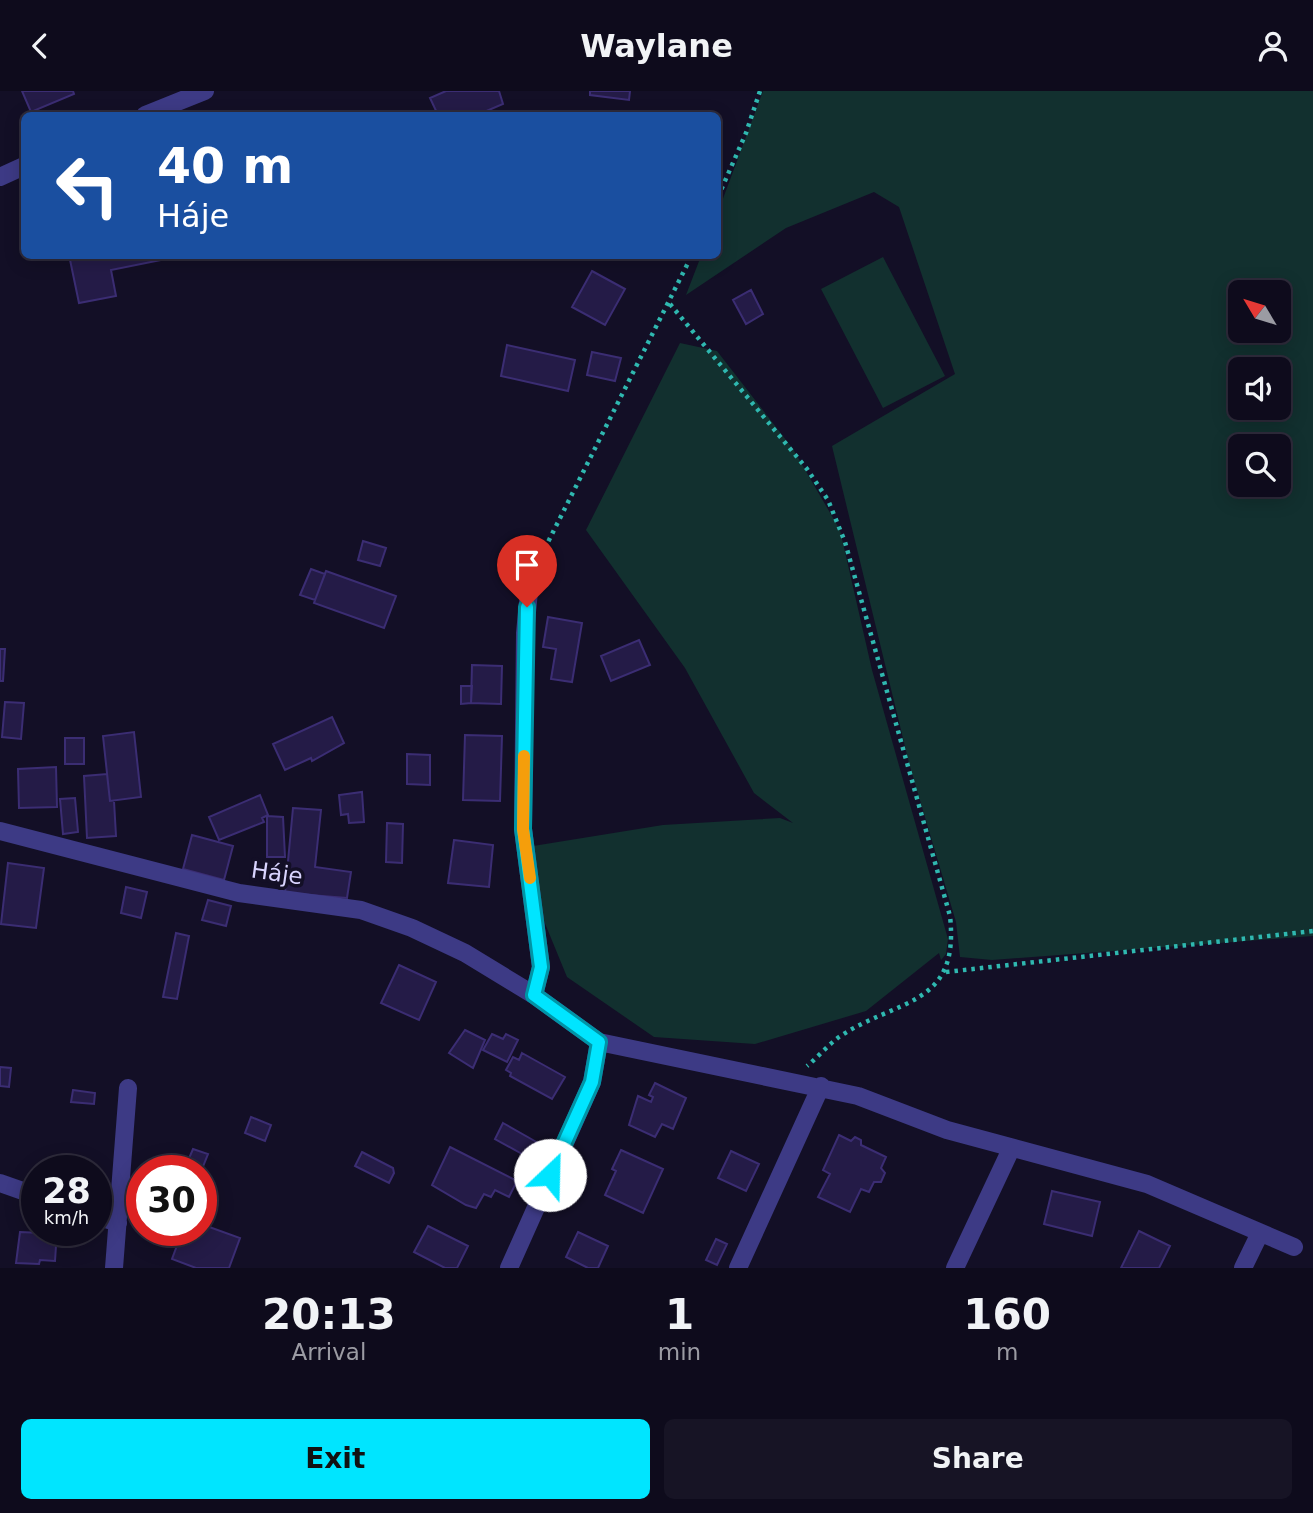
<!DOCTYPE html>
<html lang="en">
<head>
<meta charset="utf-8">
<style>
	body { margin:0; font-family:"DejaVu Sans",sans-serif; background:#171425; color:#f1f3f6; height:100vh; display:flex; flex-direction:column; font-size:26px; white-space:nowrap }
	* { box-sizing:border-box; margin:0 }
	p { font-size:23px; color:#9b9ba3 }
	.icon { flex:none; width:38px; height:38px; fill:none; stroke:currentColor; stroke-width:2; stroke-linecap:round; stroke-linejoin:round }
	.map { position:relative; height:1177px; overflow:hidden }
	.side { display:flex; flex-direction:column; background:#0e0b1c; flex:1 }
	.side>* { flex:none }
	.hud { position:absolute; left:21px; top:21px; width:700px; height:147px; border-radius:10px; box-shadow:0 4px 18px #0003,0 0 0 2px #2e2b3b; background:#1a4fa0; color:#fff; overflow:hidden }
	.needle { width:46px; rotate:308deg }
	.controls { position:absolute; left:1228px; top:189px; display:grid; gap:14px }
	.controls a { display:grid; place-items:center; width:63px; height:63px; border-radius:10px; background:#0e0b1c; box-shadow:0 4px 18px #0003,0 0 0 2px #2e2b3b; font-size:35px }
	.speed { position:absolute; left:21px; top:1064px; display:flex; gap:14px; font-size:35px; font-weight:700; text-align:center }
	.speed>* { display:grid; place-content:center; width:91px; height:91px; border-radius:50%; background:#0e0b1c; box-shadow:0 4px 18px #0003,0 0 0 2px #2e2b3b; line-height:1 }
	.speed small { font-size:18px; font-weight:400 }
	.speed .limit { border:10px solid #d22; background:#fff; color:#111 }
	.pin { position:absolute; display:grid; place-items:center; width:60px; height:60px; color:#fff; margin:-72px -30px; border-radius:50% 50% 50% 0; rotate:-45deg; box-shadow:0 0 7px #0007 }
	.pin .icon { rotate:45deg }
	.me { position:absolute; width:77px; margin:-38px; rotate:24deg; stroke-linejoin:round; filter:drop-shadow(0 0 5px #0008) }
	.turn { display:flex; align-items:center; gap:24px; height:147px; padding:0 21px; font-size:32px }
	.turn .icon { width:91px; height:91px; stroke-width:2.5 }
	.turn b { display:block; font-size:49px; line-height:60px }
	.eta { display:flex; justify-content:space-evenly; align-items:center; height:119px; text-align:center }
	.eta b { font-size:42px; font-weight:800; line-height:49px }
	.button { display:flex; gap:14px; margin-top:auto; padding:14px 21px }
	.button a { flex:1; height:80px; border-radius:10px; background:#00e5ff; color:#111; font-size:28px; font-weight:800; line-height:80px; text-align:center }
	.button a+a { background:#171425; color:#f1f3f6 }
	header { display:flex; justify-content:space-between; align-items:center; height:91px; padding:0 21px; background:#0e0b1c; font-size:32px; font-weight:800 }
	.map>svg:first-child { display:block }
	.green { fill:#12302f; fill-rule:evenodd }
	.building { fill:#241b47; stroke:#3b2d73; stroke-width:2 }
	.lines { fill:none; stroke-linecap:round; stroke-linejoin:round }
	.path { stroke:#2fb8b0; stroke-width:4.5; stroke-dasharray:3.5 5; stroke-linecap:butt }
	.street { stroke:#3d3a85; stroke-width:18 }
	.route-casing { stroke:#0095a6; stroke-width:18 }
	.route { stroke:#00e5ff; stroke-width:12 }
	.slow { stroke:#f59e0b; stroke-width:12 }
	.labels { text-anchor:middle; stroke-width:7; stroke-linejoin:round; paint-order:stroke }
	.street-label { font-size:23px; fill:#d9d4ff; stroke:#130f26 }
</style>
</head>
<body>
<header><svg class="icon" aria-label="back" viewBox="0 0 24 24"><path d="M15 5l-7 7 7 7"/></svg>Waylane<svg class="icon" aria-label="person" viewBox="0 0 24 24"><circle cx="12" cy="8" r="4"/><path d="M4 21q1-7 8-7t8 7"/></svg></header>
<div class="map">
<svg width="1313" height="1177" viewBox="0 0 1313 1177">
	<rect width="100%" height="100%" fill="#130f26"/>
	<path class="green" d="M763,0H1313V845L992,869L960,866L956,831L909,672L832,355L955,283L899,116L874,101L786,137L686,204L701,165L718,164V121ZM1241,201H1279V240H1241ZM1241,278H1279V317H1241ZM1241,355H1279V394H1241Z
		M883,166L945,285L883,317L821,198Z
		M680,252L717,260L793,358L840,439L872,579L948,848L946,863L941,869L939,862L866,920L755,953L654,946L567,886L544,830L527,756L663,734L780,727L793,732L754,702L685,577L586,439Z"/>
	<path class="building" d="M22,0H73L74,3L31,21Z
		M446,0H499L503,13L477,24L471,20L460,24H438L430,7Z
		M590,0H630L629,9L590,4Z
		M69,164H165L166,168L111,179L116,205L79,212Z
		M592,180L625,198L605,234L572,216Z
		M751,199L763,223L746,233L733,209Z
		M507,254L575,269L568,300L501,285Z
		M592,261L621,267L615,290L587,284Z
		M363,450L386,457L380,475L358,469Z
		M311,478L325,483L315,509L300,504Z
		M326,480L396,505L384,537L314,512Z
		M548,526L582,532L572,591L551,588L556,558L543,556Z
		M639,549L650,574L611,590L601,565Z
		M0,558H5L3,590H0Z
		M472,574L502,575L501,613L471,612Z
		M461,595H472L471,612L461,613Z
		M5,611L24,612L21,648L2,646Z
		M332,626L344,652L312,670L311,667L285,679L273,653Z
		M134,641L141,706L110,710L103,645Z
		M465,644L502,645L500,710L463,709Z
		M65,647H84V673H65Z
		M407,663L430,664V694L407,693Z
		M56,676L57,716L19,717L18,678Z
		M107,683L110,710H114L116,745L87,747L84,685Z
		M362,701L364,731L349,732L348,723L341,724L339,704Z
		M260,704L268,724L262,727L264,731L219,749L209,726Z
		M75,707L78,741L63,743L60,708Z
		M293,717L321,719L315,776L351,781L347,807L285,802Z
		M267,725L283,726L285,766H267Z
		M387,732L403,733L402,772L386,771Z
		M192,744L233,755L224,789L183,778Z
		M454,749L493,754L489,796L448,792Z
		M8,772L44,777L36,837L1,833Z
		M126,796L147,801L141,827L121,822Z
		M208,809L231,815L226,835L202,829Z
		M176,842L189,845L177,908L163,906Z
		M399,874L436,891L419,929L381,912Z
		M465,939L485,949L473,977L449,962Z
		M492,943L503,948L506,943L518,949L507,971L483,959Z
		M522,962L565,986L552,1008L510,985L511,982L506,979L513,966L519,969Z
		M0,976L11,977L9,996L0,995Z
		M655,992L686,1007L673,1038L662,1033L655,1046L629,1034L638,1005L651,1011L653,1006L649,1004Z
		M73,999L95,1002L94,1013L71,1011Z
		M251,1026L271,1034L265,1050L245,1042Z
		M503,1032L540,1053L531,1068L495,1048Z
		M839,1044L851,1050L855,1046L861,1049V1054L886,1066L881,1077L885,1082L881,1091H874L869,1101L861,1098L850,1121L818,1106L830,1083L823,1079Z
		M450,1056L517,1090L509,1106L495,1099L491,1106L484,1103L476,1117L466,1114L432,1094Z
		M193,1058L208,1063L202,1078L187,1072Z
		M621,1059L663,1078L643,1122L605,1104L616,1080L612,1078Z
		M731,1060L759,1073L746,1100L718,1087Z
		M362,1061L393,1077L394,1082L389,1092L355,1075Z
		M1052,1100L1100,1111L1092,1145L1044,1133Z
		M201,1133L240,1147L229,1177H196L172,1168L182,1141L178,1139H201Z
		M428,1135L468,1155L457,1177H445L414,1161Z
		M1139,1140L1170,1155L1159,1177H1121Z
		M20,1141L63,1143L62,1155H56L55,1170L40,1169L39,1173L16,1172Z
		M578,1141L608,1155L598,1177H588L566,1166Z
		M716,1148L727,1153L717,1174L706,1169Z"/>
	<g class="lines">
		<path class="path" d="M718,106L746,42L760,0
			M670,213L807,378L828,409L845,451L950,825C960,917 897,907 839,946C828,954 818,966 807,975
			M537,473L692,164
			M946,881L1313,840"/>
		<path class="street" d="M145,24L205,0
			M0,86L24,75
			M530,490L525,542L523,738L541,876L534,904
			M0,740L239,802L361,819L412,837L465,862L534,904L599,951L858,1005L947,1039L1147,1093L1294,1156
			M0,1092L37,1105
			M96,1125L118,1132
			M114,1177L128,997
			M509,1177L592,991L599,951
			M738,1177L821,995
			M955,1177L1011,1058
			M1243,1177L1260,1142"/>
	</g>
	<g class="lines">
		<g class="route-casing">
			<path id="route" d="M527,516L523,738L541,876L534,904L599,951L592,991L550,1084"/>
		</g>
		<use href="#route" class="route"/>
		<path class="slow" d="M524,665L523,738L530,787"/>
	</g>
	<g class="labels">
		<g class="street-label">
			<text transform="translate(277 782) rotate(8)" y="8">Háje</text>
		</g>
	</g>
</svg>
<div class="controls">
<a><svg class="needle" viewBox="-14 -14 28 28"><path d="M0-13l5 13h-10z" fill="#e53935"/><path d="M0 13l5-13h-10z" fill="#9b9ba3"/></svg></a>
<a><svg class="icon" aria-label="sound" viewBox="0 0 24 24"><path d="M4 9h4l5-4v14l-5-4H4zM17 9q2 3 0 6"/></svg></a>
<a><svg class="icon" aria-label="search" viewBox="0 0 24 24"><circle cx="10" cy="10" r="6"/><path d="M15 15l6 6"/></svg></a>
</div>
<div class="speed"><div>28<small>km/h</small></div><div class="limit">30</div></div>
<div class="pin" style="left:527px;top:516px;background:#d93025"><svg class="icon" aria-label="arrive" viewBox="0 0 24 24"><path d="M6 21V4h12l-3 4 3 4H6"/></svg></div>
<svg class="me" style="left:550px;top:1084px" viewBox="-20 -20 40 40"><circle r="19" fill="#fff"/><path d="M0-13L10 11 0 6-10 11z" fill="#00e5ff"/></svg>
<div class="hud">
<div class="turn"><svg class="icon" aria-label="left" viewBox="0 0 24 24"><path d="M17 20v-9H6M10 6l-5 5 5 5"/></svg><div><b>40 m</b>Háje</div></div>
</div>
</div>
<section class="side">
<div class="eta">
<div><b>20:13</b><p>Arrival</p></div>
<div><b>1</b><p>min</p></div>
<div><b>160</b><p>m</p></div>
</div>
<div class="button"><a>Exit</a><a>Share</a></div>
</section>
</body>
</html>
